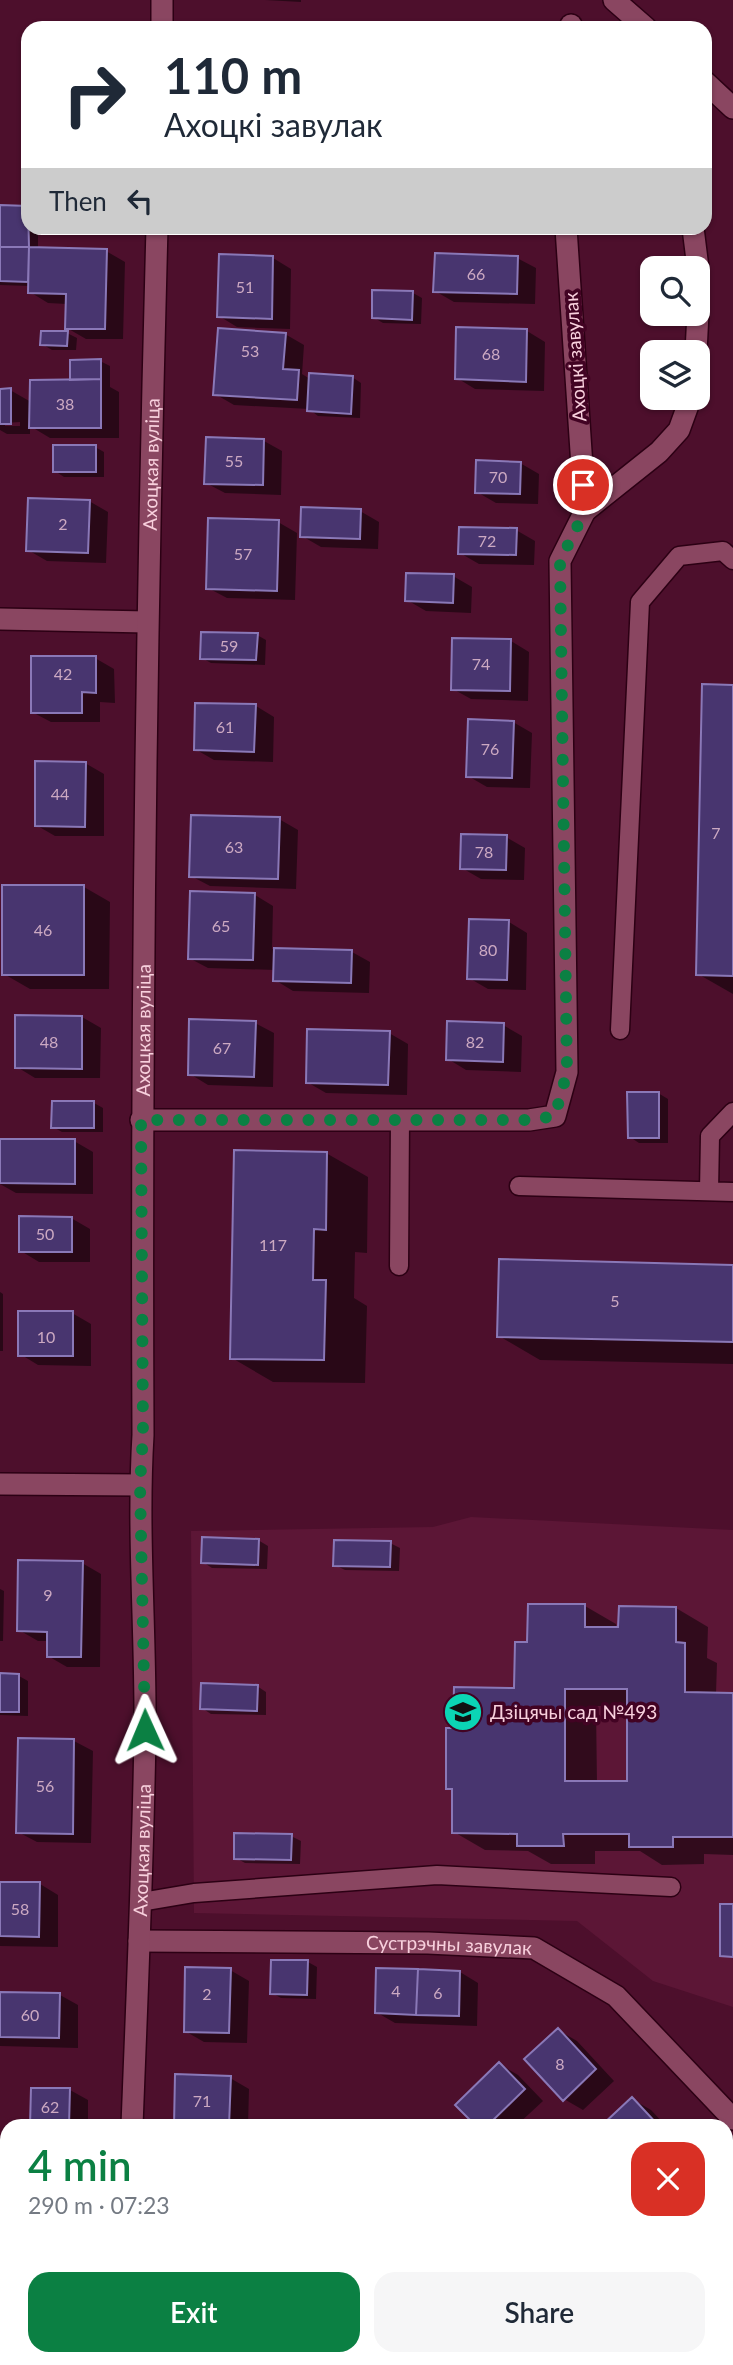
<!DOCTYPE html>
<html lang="en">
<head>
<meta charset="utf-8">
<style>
	body { margin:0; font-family:Lato,sans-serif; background:#f6f6f7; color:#1f2937; height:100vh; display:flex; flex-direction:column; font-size:26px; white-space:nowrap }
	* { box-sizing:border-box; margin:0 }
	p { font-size:23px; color:#747a83 }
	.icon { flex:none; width:38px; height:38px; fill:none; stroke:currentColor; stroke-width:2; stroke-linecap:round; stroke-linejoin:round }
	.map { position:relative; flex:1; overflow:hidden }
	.panel { position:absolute; left:0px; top:2119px; width:733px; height:247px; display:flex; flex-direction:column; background:#fff; border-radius:21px 21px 0 0; box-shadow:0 2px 5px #0004 }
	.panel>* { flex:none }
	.top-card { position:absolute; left:21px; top:21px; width:691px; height:214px; border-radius:21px; box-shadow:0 2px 5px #0004; background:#fff; color:#1f2937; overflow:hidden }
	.fabs { position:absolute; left:640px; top:256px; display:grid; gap:14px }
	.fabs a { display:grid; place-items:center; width:70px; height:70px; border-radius:14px; background:#fff; box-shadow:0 2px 5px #0004; font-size:35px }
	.pin { position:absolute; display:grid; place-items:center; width:60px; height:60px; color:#fff; margin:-30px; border:4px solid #fff; border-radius:50%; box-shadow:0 2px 7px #0007 }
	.me { position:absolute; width:77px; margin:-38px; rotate:359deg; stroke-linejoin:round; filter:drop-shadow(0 0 5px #0008) }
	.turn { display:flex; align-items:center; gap:24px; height:147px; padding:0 28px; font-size:32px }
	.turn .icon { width:91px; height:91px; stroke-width:2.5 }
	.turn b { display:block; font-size:49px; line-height:60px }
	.then { display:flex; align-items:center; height:66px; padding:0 28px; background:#0003; gap:14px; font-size:26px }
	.round { display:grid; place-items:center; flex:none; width:74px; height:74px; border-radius:21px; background:#f6f6f7 }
	.overview { display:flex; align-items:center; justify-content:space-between; height:119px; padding:0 28px }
	h1 { font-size:42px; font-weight:600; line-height:52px; color:#0b8043 }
	.primary-button { display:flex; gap:14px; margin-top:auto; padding:14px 28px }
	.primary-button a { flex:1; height:80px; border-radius:21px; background:#0b8043; color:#fff; font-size:28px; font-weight:600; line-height:80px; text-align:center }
	.primary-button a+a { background:#f6f6f7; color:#1f2937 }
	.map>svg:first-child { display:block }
	.built { fill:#5c1636 }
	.shadow { fill:#0007; fill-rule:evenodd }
	.building { fill:#48356f; stroke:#8a78b7; stroke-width:2; fill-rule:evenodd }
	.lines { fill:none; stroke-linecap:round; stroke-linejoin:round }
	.lane-casing { stroke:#2c0014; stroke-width:21 }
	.street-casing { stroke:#2c0014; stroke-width:24 }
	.secondary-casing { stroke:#2c0014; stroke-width:24 }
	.lane { stroke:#8a4661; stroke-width:18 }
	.street { stroke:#8a4661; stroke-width:21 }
	.secondary { stroke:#8a4661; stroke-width:21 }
	.route { stroke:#0b8043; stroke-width:12; stroke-dasharray:0 21.6 }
	.labels { text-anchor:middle; stroke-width:7; stroke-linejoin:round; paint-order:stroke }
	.number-label { font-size:16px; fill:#cca9c2 }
	.street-label { font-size:19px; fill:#f8d0dd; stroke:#420323 }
	.poi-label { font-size:19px; fill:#f8d0dd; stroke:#420323; text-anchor:start }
</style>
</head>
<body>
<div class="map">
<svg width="733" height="2365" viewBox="0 0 733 2365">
	<rect width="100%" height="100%" fill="#4d0f2c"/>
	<path class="built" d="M471,1517L733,1530V2007L653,1981L577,1921L194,1913L191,1531L433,1527Z"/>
	<path class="shadow" d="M265,0H301V2Z
		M0,207L28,228H38V249L106,251L125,262L123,339H86L67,328V304L48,303L30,292V286L0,285Z
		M66,228H105V232L72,231Z
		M273,258L291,269L290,329L237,327L219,316Z
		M517,258L536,268L535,304L454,302L435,291Z
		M413,293L422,298L421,324L383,323L373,317Z
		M527,331L545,342L544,391L475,389L457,378Z
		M67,333L77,338L76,350H52L42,344Z
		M285,334L304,345L302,374L310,379L352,377L361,383L360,418L318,416L309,409L234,405L215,394Z
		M100,361L110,366V387L119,392V438H50L30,426V434H7L0,430V390H10L31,402L72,381ZM20,422V426H5V423Z
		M264,441L282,451L281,495L225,493L206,483Z
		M95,447L104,452V477H64L55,471Z
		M520,463L539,474L538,504L496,503L477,492Z
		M89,501L108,512L106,563L47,561L28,550Z
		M360,511L379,522L378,549L321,547L302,536Z
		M278,522L297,533L295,600L227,598L208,588Z
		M516,530L535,541L534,565L479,564L460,553Z
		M453,576L472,587L471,613L426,611L407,600Z
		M257,635L266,640L265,665L211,663L202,658Z
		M511,641L529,652L528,701L471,699L453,689Z
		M95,658L114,669L115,703L100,702V722H51L32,712Z
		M733,686V994L698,974Z
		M256,706L274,717L273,762L214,760L195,749Z
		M513,722L532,733L530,788L487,787L468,776Z
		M85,763L104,774V836H55L36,825Z
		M279,819L298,830L296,889L210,886L191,876Z
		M506,837L525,848L524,880L481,879L462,868Z
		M84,887L110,902L109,989H30L4,974Z
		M255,895L273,906L272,949L352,952L370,962L369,993L293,991L275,980V970L208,968L189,958Z
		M509,922L527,933L526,990L488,989L469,978Z
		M82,1017L101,1028L100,1078H35L17,1067Z
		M255,1023L274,1033L273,1087L208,1085L190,1074Z
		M503,1025L522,1036L521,1072L466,1070L448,1059Z
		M389,1033L408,1044L407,1095L326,1093L307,1082Z
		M658,1093L668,1099V1143H639L630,1137Z
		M94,1103L103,1108V1132H62L53,1127Z
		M0,1141H74L93,1152V1194L16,1193L0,1184Z
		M326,1153L368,1177L367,1253L355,1252L354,1298L367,1306L365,1383L273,1382L232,1358Z
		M71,1218L90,1229V1262H39L21,1251Z
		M733,1266V1364L540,1360L499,1336Z
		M0,1292L3,1294V1351H0Z
		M72,1313L91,1324V1366L38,1365L20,1354Z
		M258,1540L268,1546L267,1569L212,1568L203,1562Z
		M390,1543L400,1548L399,1571L345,1570L335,1565Z
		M82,1563L101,1574L100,1667H67L48,1656L49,1641H38L19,1630Z
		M0,1589L4,1591L3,1641H0Z
		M585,1606L616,1624V1629L676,1608L708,1627L707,1658L717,1663L716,1694H733V1855L704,1854V1864L662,1865L640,1851H595V1864H551L528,1851L485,1850L454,1832V1791L448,1788L455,1730L516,1690L529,1644ZM596,1706H628L629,1783H597Z
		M0,1675L19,1676L28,1681V1716L0,1715Z
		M257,1686L266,1692V1715L211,1714L202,1708Z
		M74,1741L93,1751L91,1843L37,1842L18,1832Z
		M291,1836L301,1841L300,1864L245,1863L236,1858Z
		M0,1883L40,1884L58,1895V1947L0,1946Z
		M308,1962L317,1967L316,1999L281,1998L272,1993Z
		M230,1970L249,1981L247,2043L204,2042L185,2031Z
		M460,1972L478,1983L477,2026L395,2023L376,2012Z
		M0,1993L60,1995L78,2005V2048L0,2046Z
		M558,2030L577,2041L614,2081L583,2110L564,2099Z
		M499,2064L518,2075L543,2101L516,2126H479L458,2105Z
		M177,2076L230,2078L249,2089L248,2126H175Z
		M32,2089L70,2090L88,2100V2126H32Z
		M632,2099L651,2110L666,2126H603Z
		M728,2194L733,2197V2269L726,2263Z
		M0,2221H7V2280H0Z
		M505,2359H579V2365H504Z"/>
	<path class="building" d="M61,22L106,23V28H61Z
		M0,205L28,206L29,247H0Z
		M0,247H29L28,282L0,281Z
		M29,247L107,249L105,329H65L66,294L28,293Z
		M435,253L518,256L517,294L433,292Z
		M219,254L273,256L272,319L217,317Z
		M372,290L413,291L412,320L372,318Z
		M456,327L527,329L526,382L455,379Z
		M218,328L286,333L283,369L299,370L297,400L213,395Z
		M41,331H68L67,346L40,345Z
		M101,359V379L70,380V360Z
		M309,373L353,376L351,414L307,411Z
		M101,379V428H29L30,380Z
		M11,388V424H0V389Z
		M206,437L264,439L263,485L204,484Z
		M53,445H96V472H53Z
		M476,460L521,462L520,494L475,493Z
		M28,498L90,500L88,553L26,551Z
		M301,507L361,509L360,539L300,537Z
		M208,518L279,520L277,591L206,589Z
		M459,527L517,528L516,555L458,554Z
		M406,573L454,574L453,603L405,601Z
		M201,632L258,633L256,660L200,659Z
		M452,638L511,639L510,691L451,690Z
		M31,656H96V693L82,692V713H31Z
		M702,684L733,685V976L696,975Z
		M195,703L256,704L254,752L194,750Z
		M468,719L514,721L512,778L466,777Z
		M35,761L86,762L85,827L35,826Z
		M191,815L280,817L278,879L189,877Z
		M461,834L507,835L506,870L460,869Z
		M2,885H84V975H2Z
		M190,891L255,893L253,960L188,959Z
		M469,919L509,920L507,980L467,979Z
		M274,948L352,950L351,983L273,981Z
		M15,1015L82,1016V1069L15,1068Z
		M189,1019L256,1021L254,1077L188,1075Z
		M447,1021L504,1023L503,1062L446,1060Z
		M307,1029L390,1031L388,1085L306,1083Z
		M627,1092H659V1138H628Z
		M52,1101H94V1128H51Z
		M0,1139H75V1184L0,1183Z
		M234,1150L327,1152L326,1230L314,1229L313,1280H326L324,1360L230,1359Z
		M19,1216L72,1217V1252H19Z
		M499,1259L733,1265V1342L497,1337Z
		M18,1311H73V1356H18Z
		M202,1537L259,1539L258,1565L201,1563Z
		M334,1540L391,1541L390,1567L333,1566Z
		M18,1560L83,1561L81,1657H47V1632L17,1631Z
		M528,1604H585V1627H618L619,1606L676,1607V1642L685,1643V1692L733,1693V1837H673V1847H629V1834H563L564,1846H517V1834L452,1833V1789H446V1728H453L454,1687L514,1688L515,1642H527ZM565,1689H627V1781H565Z
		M0,1673L19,1674V1712H0Z
		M201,1683L258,1685L257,1711L200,1709Z
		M18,1738L74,1739L73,1834L16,1833Z
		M234,1833L292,1834L291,1860L234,1859Z
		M0,1882H40L39,1937L0,1936Z
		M720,1904H733V1957L720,1956Z
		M271,1960H308L307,1995L270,1994Z
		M185,1967L231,1968L229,2033L184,2032Z
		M376,1968L418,1969L416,2015L375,2013Z
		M418,1969L460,1971L459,2016L416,2015Z
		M0,1992L60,1993L59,2038L0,2037Z
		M558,2028L596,2069L563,2101L524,2059Z
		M499,2062L525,2089L487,2126H476L455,2105Z
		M175,2074L231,2076L229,2126H174Z
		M31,2088H70L69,2126H30Z
		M632,2097L659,2126H601Z
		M728,2192L733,2197V2266L730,2269L726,2265Z
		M0,2219H7V2270H0Z
		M726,2325H733V2365H709V2359H726Z
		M503,2359H561V2365H503Z"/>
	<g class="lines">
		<g class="lane-casing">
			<path id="lane" d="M620,1030L640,602L679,556L723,551L733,560
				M519,1186L733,1192
				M709,1191L710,1136L733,1112
				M399,1266L400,1119
				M141,1902L194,1893L437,1875L671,1887"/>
		</g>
		<g class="street-casing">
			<g id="street">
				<path d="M571,28V25"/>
				<path d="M693,228L698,268"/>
				<path d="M698,273V309"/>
				<path d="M696,352L698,313"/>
				<path d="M585,511L659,452L679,430L691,397"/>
				<path d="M0,619L147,622"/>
				<path d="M141,1120H529L555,1116L567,1072L560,561L585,511L566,228"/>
				<path d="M0,1484L140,1485"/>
				<path id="s1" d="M139,1941L428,1943L534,1948L616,1996L733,2119"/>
				<path d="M0,2326H7"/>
				<path d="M423,2359L428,2365"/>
			</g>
		</g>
		<g class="secondary-casing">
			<g id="secondary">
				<path d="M614,0L646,28"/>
				<path d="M162,28V0"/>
				<path d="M705,82L733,108"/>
				<path id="s2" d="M132,2126C137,1995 143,1864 145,1733C146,1633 137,1534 143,1435C141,1032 146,630 157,228"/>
				<path d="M122,2365V2359"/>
			</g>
		</g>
		<use href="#lane" class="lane"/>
		<use href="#street" class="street"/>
		<use href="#secondary" class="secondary"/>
	</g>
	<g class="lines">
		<path class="route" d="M145,1730L140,1485L143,1434L141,1120H529L555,1116L567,1072L560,561L585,511L583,485"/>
	</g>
	<defs>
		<g id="school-disc" transform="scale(2.0125)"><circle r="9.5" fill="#0bd5b5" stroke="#420323"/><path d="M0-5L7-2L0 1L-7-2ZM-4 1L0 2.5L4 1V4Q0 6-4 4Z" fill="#111"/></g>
	</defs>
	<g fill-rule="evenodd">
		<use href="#school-disc" x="463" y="1712"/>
	</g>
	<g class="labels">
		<g class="number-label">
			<text x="476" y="280">66</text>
			<text x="245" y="293">51</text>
			<text x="250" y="357">53</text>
			<text x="491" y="360">68</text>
			<text x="65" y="410">38</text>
			<text x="234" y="467">55</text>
			<text x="498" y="483">70</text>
			<text x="63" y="530">2</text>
			<text x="487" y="547">72</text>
			<text x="243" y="560">57</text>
			<text x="229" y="652">59</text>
			<text x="481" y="670">74</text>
			<text x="63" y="680">42</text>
			<text x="225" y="733">61</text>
			<text x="490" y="755">76</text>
			<text x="60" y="800">44</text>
			<text x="716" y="839">7</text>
			<text x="234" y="853">63</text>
			<text x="484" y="858">78</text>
			<text x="221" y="932">65</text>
			<text x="43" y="936">46</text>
			<text x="488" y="956">80</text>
			<text x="49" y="1048">48</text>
			<text x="475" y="1048">82</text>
			<text x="222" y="1054">67</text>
			<text x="45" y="1240">50</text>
			<text x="273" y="1251">117</text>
			<text x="615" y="1307">5</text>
			<text x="46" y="1343">10</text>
			<text x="48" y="1601">9</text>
			<text x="45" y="1792">56</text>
			<text x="20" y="1915">58</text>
			<text x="396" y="1997">4</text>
			<text x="438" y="1999">6</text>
			<text x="207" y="2000">2</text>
			<text x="30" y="2021">60</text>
			<text x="560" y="2070">8</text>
			<text x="202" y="2107">71</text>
			<text x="50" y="2113">62</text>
		</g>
		<g class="street-label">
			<text transform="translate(575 357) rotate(-94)" y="7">Ахоцкі завулак</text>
			<text dy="7" stroke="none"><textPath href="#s2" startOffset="1662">Ахоцкая вуліца</textPath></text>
			<text dy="7" stroke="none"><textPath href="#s2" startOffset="1096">Ахоцкая вуліца</textPath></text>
			<text dy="7" stroke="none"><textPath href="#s2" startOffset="276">Ахоцкая вуліца</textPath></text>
			<text dy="7" stroke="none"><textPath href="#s1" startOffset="310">Сустрэчны завулак</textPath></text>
		</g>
		<g class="poi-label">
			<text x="490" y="1719">Дзіцячы сад №493</text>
		</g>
	</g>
</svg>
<div class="fabs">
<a><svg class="icon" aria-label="search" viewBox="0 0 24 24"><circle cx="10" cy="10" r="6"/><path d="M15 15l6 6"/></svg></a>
<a><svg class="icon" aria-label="layers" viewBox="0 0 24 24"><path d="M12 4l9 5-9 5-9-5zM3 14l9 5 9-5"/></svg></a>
</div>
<div class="pin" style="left:583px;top:485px;background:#d93025"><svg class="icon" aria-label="arrive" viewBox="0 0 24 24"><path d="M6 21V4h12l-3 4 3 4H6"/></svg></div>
<svg class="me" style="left:145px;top:1730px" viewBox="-20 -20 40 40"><path d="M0-17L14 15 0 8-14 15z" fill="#0b8043" stroke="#fff" stroke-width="4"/></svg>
<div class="top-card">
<div class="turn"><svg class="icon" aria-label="right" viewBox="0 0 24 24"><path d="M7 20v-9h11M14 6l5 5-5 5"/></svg><div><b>110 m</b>Ахоцкі завулак</div></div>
<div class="then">Then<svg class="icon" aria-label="left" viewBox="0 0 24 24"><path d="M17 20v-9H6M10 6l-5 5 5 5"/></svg></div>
</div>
<section class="panel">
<div class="overview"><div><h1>4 min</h1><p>290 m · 07:23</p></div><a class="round" style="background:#d93025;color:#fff"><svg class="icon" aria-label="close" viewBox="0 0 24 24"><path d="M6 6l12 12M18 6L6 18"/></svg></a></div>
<div class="primary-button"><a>Exit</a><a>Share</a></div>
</section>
</div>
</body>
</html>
